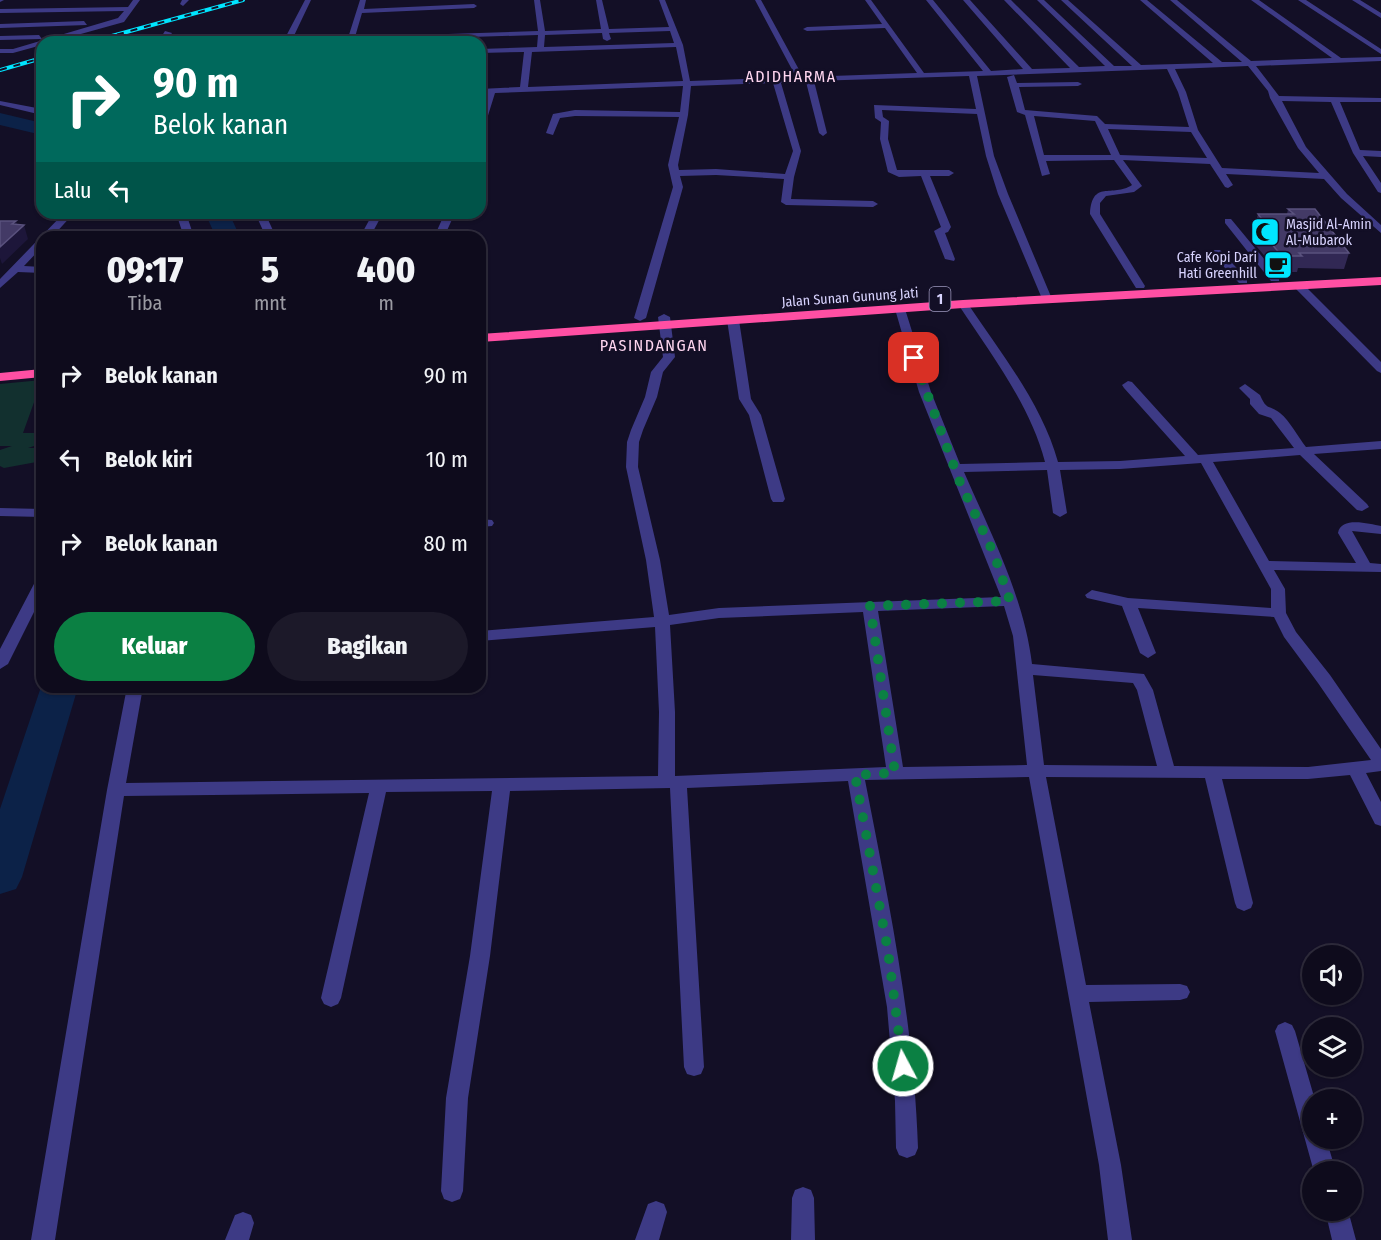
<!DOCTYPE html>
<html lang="id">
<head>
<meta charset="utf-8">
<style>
	body { margin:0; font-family:"Fira Sans Condensed",sans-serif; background:#1c1929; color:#f1f3f6; height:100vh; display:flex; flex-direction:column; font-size:22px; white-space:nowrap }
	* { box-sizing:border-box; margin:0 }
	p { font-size:20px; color:#9b9ba3 }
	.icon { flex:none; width:33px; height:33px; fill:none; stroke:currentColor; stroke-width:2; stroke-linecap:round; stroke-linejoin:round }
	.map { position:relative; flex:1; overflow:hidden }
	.drawer { position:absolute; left:36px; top:231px; width:450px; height:462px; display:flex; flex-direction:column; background:#0e0b1c; border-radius:18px; box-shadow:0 2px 4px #0004,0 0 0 2px #2e2b3b }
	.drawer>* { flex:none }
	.top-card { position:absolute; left:36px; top:36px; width:450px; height:183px; border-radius:18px; box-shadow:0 2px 4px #0004,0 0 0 2px #2e2b3b; background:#00695c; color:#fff; overflow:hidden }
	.controls { position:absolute; left:1302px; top:945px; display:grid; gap:12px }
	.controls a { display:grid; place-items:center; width:60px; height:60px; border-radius:50%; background:#0e0b1c; box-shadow:0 2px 4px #0004,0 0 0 2px #2e2b3b; font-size:30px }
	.pin { position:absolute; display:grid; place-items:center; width:51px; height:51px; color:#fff; margin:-26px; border-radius:12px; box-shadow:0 3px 9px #0006 }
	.me { position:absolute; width:66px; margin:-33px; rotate:354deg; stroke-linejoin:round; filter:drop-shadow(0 0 4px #0008) }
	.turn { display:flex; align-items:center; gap:21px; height:126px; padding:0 18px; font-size:27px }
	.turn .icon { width:78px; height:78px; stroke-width:2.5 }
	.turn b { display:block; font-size:42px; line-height:51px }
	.then { display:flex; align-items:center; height:57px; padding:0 18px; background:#0003; gap:12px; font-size:22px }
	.eta { display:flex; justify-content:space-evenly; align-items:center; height:102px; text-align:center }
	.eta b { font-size:36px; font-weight:800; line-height:42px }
	.action { display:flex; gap:12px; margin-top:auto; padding:12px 18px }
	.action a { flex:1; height:69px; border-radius:36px; background:#0b8043; color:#fff; font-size:24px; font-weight:800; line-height:69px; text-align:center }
	.action a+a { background:#1c1929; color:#f1f3f6 }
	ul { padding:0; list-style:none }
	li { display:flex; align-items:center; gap:18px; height:84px; padding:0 18px }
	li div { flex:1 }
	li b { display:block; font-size:22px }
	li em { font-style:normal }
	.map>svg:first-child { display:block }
	.green { fill:#12302f }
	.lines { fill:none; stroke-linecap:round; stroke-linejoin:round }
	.river { fill:#0c2248; fill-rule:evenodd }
	.street { fill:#3d3a85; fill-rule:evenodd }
	.highway { fill:#ff4fa3; fill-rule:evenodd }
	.rail-casing { stroke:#00e5ff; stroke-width:4 }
	.rail { stroke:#130f26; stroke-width:2; stroke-dasharray:7; stroke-linecap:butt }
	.wall { fill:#312854 }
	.shaded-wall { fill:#1d163a }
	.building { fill:#433a66; stroke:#5a527e; stroke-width:1.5 }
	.route { stroke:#0b8043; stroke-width:10; stroke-dasharray:0 18 }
	.labels { text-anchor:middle; stroke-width:5; stroke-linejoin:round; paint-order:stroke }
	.far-poi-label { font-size:14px; fill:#d9d4ff; stroke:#130f26; text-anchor:start }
	.far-street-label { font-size:14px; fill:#d9d4ff; stroke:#130f26 }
	.shield { fill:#130f26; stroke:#9e99be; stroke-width:1.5 }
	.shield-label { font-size:15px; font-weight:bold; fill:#d9d4ff }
	.far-quarter-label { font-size:16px; letter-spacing:1.5px; fill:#ffd6f0; stroke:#130f26 }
</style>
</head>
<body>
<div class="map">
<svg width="1381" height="1240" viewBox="0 0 1381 1240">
	<rect width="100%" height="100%" fill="#130f26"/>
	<path class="green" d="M42,380L23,433H42V441L34,440V443L37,445L28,448H42V461L4,468L0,466V450L12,446H0V384Z"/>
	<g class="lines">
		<path class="river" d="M0,113L42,123V135L0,125Z
			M205,213H229L240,237H216Z
			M42,684V687H78L22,877L16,889L0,894V809Z"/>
		<path class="street" d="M0,0H4L0,2Z
			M133,0H140L124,22L52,42H42V45L13,53H0V49H13L118,18L124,11L0,13V9L128,7Z
			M182,0H189L183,6L180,4Z
			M305,0H311L291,42H283Z
			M360,0H366L364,9L474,4L477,6L474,8L362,13L355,37L538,31L534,0H540L545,31L601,29L596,0H602L609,29L669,27L659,0H665L683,45L690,81L796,77L755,0H761L803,77L917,73L885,28L807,31L803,29L807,27L882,24L865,0H871L924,73L983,71L926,0H933L991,71L1023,69L963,0H970L1032,69L1070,68L1004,0H1011L1079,67L1105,66L1037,0H1044L1114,66H1132L1061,0H1068L1141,65L1213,63L1140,0H1147L1222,62H1242L1170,0H1177L1251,61L1332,58L1251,0H1259L1341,58L1381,57V61L1256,66L1279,96L1381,98V102H1340L1360,150L1381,151V157L1363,156L1381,183V193L1378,192L1353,153L1331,102L1282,101L1306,147L1347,194L1381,225V233L1341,198L1324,179L1226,174L1233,185L1228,188L1225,187L1210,164L1123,160L1142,186L1134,192L1106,196L1100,203V214L1145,286L1144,288H1136L1090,214C1092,179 1112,198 1132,185L1114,160L1046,161L1050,174L1042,176L1025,115L1017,112L1007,77L1014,75L1017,83L1078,82L1082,84L1078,86L1019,87L1025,110L1097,116L1105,124L1189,127L1178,92L1167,69L977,76L994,156L1008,194L1052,299L1051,301H1043L998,194L986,156L977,114L882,110L883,117L889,121L888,139L897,170H949L954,173L949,176H930L951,227L948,232L945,233L955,259L954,261L945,259L934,231L941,227L921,176L899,177L888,172L880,139L881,122L875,118L874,105L976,109L969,76L814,81L827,133L823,136L819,133L806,82L781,83L801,151L794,177L791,199L873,201L878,204L873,207L786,205L781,202L784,179L716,175L680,176L683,187L646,318L640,321L634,318L673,187L668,165L679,117L575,116L560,118L553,135L546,133L553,114L575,110L680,112L683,86L495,93L486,122L480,124V115L487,93H480V89L520,87L524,52L480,53V49L537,47L538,35L309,42L312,38H348ZM670,31L674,43L544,47L545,35L602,33L603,39L607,41L611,39L609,33ZM676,47L683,81L528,87L532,52ZM1248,66L1268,91L1270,98L1298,148L1319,173L1222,168L1198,130L1186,92L1175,69ZM773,83L793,151L785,174L716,169L679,170L678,165L688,115L691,86ZM1034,116L1095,121L1111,155H1044ZM1108,129L1191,132L1207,158L1120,155Z
			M1298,0H1306L1381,49V54Z
			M1352,0H1360L1381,13V18Z
			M84,21L87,25L0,28V24Z
			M165,31L172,33L166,42H158Z
			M39,35L42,39L0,40V36Z
			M0,101L42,109V115L0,105Z
			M64,213H74L52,237H42V247L24,266L42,267V273L18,272L0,288V279Z
			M176,213H186L194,237H184Z
			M255,213H265L276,237H266Z
			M373,213H383L370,237H360Z
			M445,213H455L444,237H434Z
			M1225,219H1231L1279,277V281H1271L1225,223Z
			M1212,250H1220L1247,279V283H1239L1212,254Z
			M1299,283L1303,284L1381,362V373L1377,371L1295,288V284Z
			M963,301L968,304C1001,353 1042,404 1058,462L1120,461L1185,456L1124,388L1122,385L1128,381L1132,382L1198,455L1294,448L1271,418L1259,414L1250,404V399L1239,388L1245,384L1260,395C1267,411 1268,404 1280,413C1290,421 1298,437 1306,447L1381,441V449L1314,454L1367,504L1369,507L1362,511L1357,510L1300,455L1213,462L1269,561L1356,563L1338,533C1341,516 1369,524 1381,526V534L1352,531L1370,563L1381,564V572L1274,570L1285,589L1286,613L1296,632L1330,675L1381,749V771L1366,773L1381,802V826L1375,824L1350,775L1308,779H1222L1253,903L1251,908L1244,911L1237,908L1235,903L1205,778L1046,777L1086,985L1180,984L1187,986L1190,992L1187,998L1180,1000L1089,1002L1121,1165L1132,1240H1108L1099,1165L1029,777L865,780C889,903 914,1023 918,1148L915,1155L907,1158L899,1155L896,1148L895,1101L887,1007L848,781L687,788L704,1067L701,1074L694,1076L687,1074L684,1067L670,788L510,791L490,956L468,1098L463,1191L460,1199L452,1202L444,1199L441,1191L446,1098L470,956L492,791L386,792L341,998L338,1004L331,1007L324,1004L321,998L369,793L124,796L55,1240H31L107,790L127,687H143L126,783L658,776L659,712L655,627L480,641V631L654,617L646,560L626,467L627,442L631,430L645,397L651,372L663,357L658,317L664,314L670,317L675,357L663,372L657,397L643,430L639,442L638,467L660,560L669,615L719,608L1001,597L919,392L895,309L900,306L905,309L931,392L960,464L1045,462C1030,404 990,353 958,304ZM1201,463L1271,589V608L1128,598L1092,590L1085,595L1087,598L1122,606L1140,653L1148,658L1156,653L1138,608L1274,617L1284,637L1318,683L1371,760L1308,767L1174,766L1153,690L1144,674L1032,664C1024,597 991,534 964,472L1047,470L1053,513L1060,517L1067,513L1060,470L1120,469ZM1004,606L1013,636L1027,765L903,767L878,611ZM863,612L886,767L675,776V712L670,625L719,618ZM1033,675L1133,683L1137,690L1157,766L1044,765Z
			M733,317L739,320L751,399L761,415L785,499L783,502H773L771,499L749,415L739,399L727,320Z
			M480,462H487L488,465L480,470Z
			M0,508L42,509V517L0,516Z
			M480,519L492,520L494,523L492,526L480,527Z
			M42,577V596L8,664L0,669V649L35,582Z
			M1285,1022L1292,1025L1295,1031L1315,1100H1312V1138H1326L1336,1172H1314L1275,1031L1278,1025Z
			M803,1187L811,1190L814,1198L815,1240H791L792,1198L795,1190Z
			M656,1201L664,1204L667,1212L659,1240H635L648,1204Z
			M1325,1210H1348L1356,1240H1332Z
			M243,1212L251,1215L254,1223L249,1240H225L235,1215Z"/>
		<path class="highway" d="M1381,277V285L963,308L480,342V334L963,300Z
			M42,369V377L0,381V373Z"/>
		<g class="rail-casing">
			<path id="rail" d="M90,42L243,0
				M0,70L42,58"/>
		</g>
		<use href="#rail" class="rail"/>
	</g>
	<path class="wall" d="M1288,209L1349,253L1344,269L1298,268L1297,272H1278L1252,241L1255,231L1254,229L1258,214H1287Z"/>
	<path class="shaded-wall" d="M16,221L19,229L24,225L28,239L2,264L0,258V247L12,224Z"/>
	<path class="building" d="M1288,209H1315L1349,253H1299L1302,256H1282L1256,226H1267L1258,214H1294Z
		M0,221H16L12,224L24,225L0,247Z"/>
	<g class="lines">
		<path class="route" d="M903,1066L888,951L855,775L895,773L870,606L1010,601L994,554L959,480L914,358"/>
	</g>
	<defs>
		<g id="mosque-square" transform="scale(1.5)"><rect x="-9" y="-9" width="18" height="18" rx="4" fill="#00e5ff" stroke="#130f26"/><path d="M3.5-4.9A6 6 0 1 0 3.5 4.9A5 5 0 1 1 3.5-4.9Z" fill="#111"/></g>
		<g id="cafe-square" transform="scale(1.5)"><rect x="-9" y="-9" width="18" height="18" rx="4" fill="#00e5ff" stroke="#130f26"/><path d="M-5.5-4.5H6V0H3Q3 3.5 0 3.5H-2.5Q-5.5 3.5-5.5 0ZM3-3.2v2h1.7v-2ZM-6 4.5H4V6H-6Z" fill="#111"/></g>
	</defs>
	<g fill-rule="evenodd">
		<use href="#mosque-square" x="1265" y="232"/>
		<use href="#cafe-square" x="1278" y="265"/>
	</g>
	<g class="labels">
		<g class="far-poi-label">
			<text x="1286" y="229">Masjid Al-Amin<tspan x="1286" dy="16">Al-Mubarok</tspan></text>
			<text x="1257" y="262" text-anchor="end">Cafe Kopi Dari<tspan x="1257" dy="16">Hati Greenhill</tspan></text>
		</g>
		<g class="far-street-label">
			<text transform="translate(850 297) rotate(-4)" y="5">Jalan Sunan Gunung Jati</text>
		</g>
		<rect class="shield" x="929.5" y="287" width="21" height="24" rx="4.5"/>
		<g class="shield-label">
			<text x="940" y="304">1</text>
		</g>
		<g class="far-quarter-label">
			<text x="791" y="82">ADIDHARMA</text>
			<text x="654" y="351">PASINDANGAN</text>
		</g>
	</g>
</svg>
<div class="controls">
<a><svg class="icon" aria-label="sound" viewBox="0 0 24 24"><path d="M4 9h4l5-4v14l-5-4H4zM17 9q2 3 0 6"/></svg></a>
<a><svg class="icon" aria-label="layers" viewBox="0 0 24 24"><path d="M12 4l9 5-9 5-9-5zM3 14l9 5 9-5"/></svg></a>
<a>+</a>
<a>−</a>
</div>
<div class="pin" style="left:914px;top:358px;background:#d93025"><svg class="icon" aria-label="arrive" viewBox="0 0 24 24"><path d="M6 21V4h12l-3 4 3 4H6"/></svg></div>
<svg class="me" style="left:903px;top:1066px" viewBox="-20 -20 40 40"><circle r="17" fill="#0b8043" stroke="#fff" stroke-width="3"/><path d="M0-11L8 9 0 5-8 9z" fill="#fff"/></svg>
<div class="top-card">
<div class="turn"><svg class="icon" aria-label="right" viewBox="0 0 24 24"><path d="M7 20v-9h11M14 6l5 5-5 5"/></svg><div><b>90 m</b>Belok kanan</div></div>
<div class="then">Lalu<svg class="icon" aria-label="left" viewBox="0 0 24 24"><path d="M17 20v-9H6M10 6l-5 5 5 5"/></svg></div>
</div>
<section class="drawer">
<div class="eta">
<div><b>09:17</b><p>Tiba</p></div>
<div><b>5</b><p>mnt</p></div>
<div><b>400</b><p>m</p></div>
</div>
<ul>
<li><svg class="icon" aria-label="right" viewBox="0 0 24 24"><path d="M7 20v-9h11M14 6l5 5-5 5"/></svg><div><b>Belok kanan</b></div><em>90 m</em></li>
<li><svg class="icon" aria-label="left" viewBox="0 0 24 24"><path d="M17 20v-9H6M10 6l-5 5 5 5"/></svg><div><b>Belok kiri</b></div><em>10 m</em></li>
<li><svg class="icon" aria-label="right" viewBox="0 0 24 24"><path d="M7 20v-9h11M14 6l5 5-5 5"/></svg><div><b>Belok kanan</b></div><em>80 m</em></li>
</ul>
<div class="action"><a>Keluar</a><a>Bagikan</a></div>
</section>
</div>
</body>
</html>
